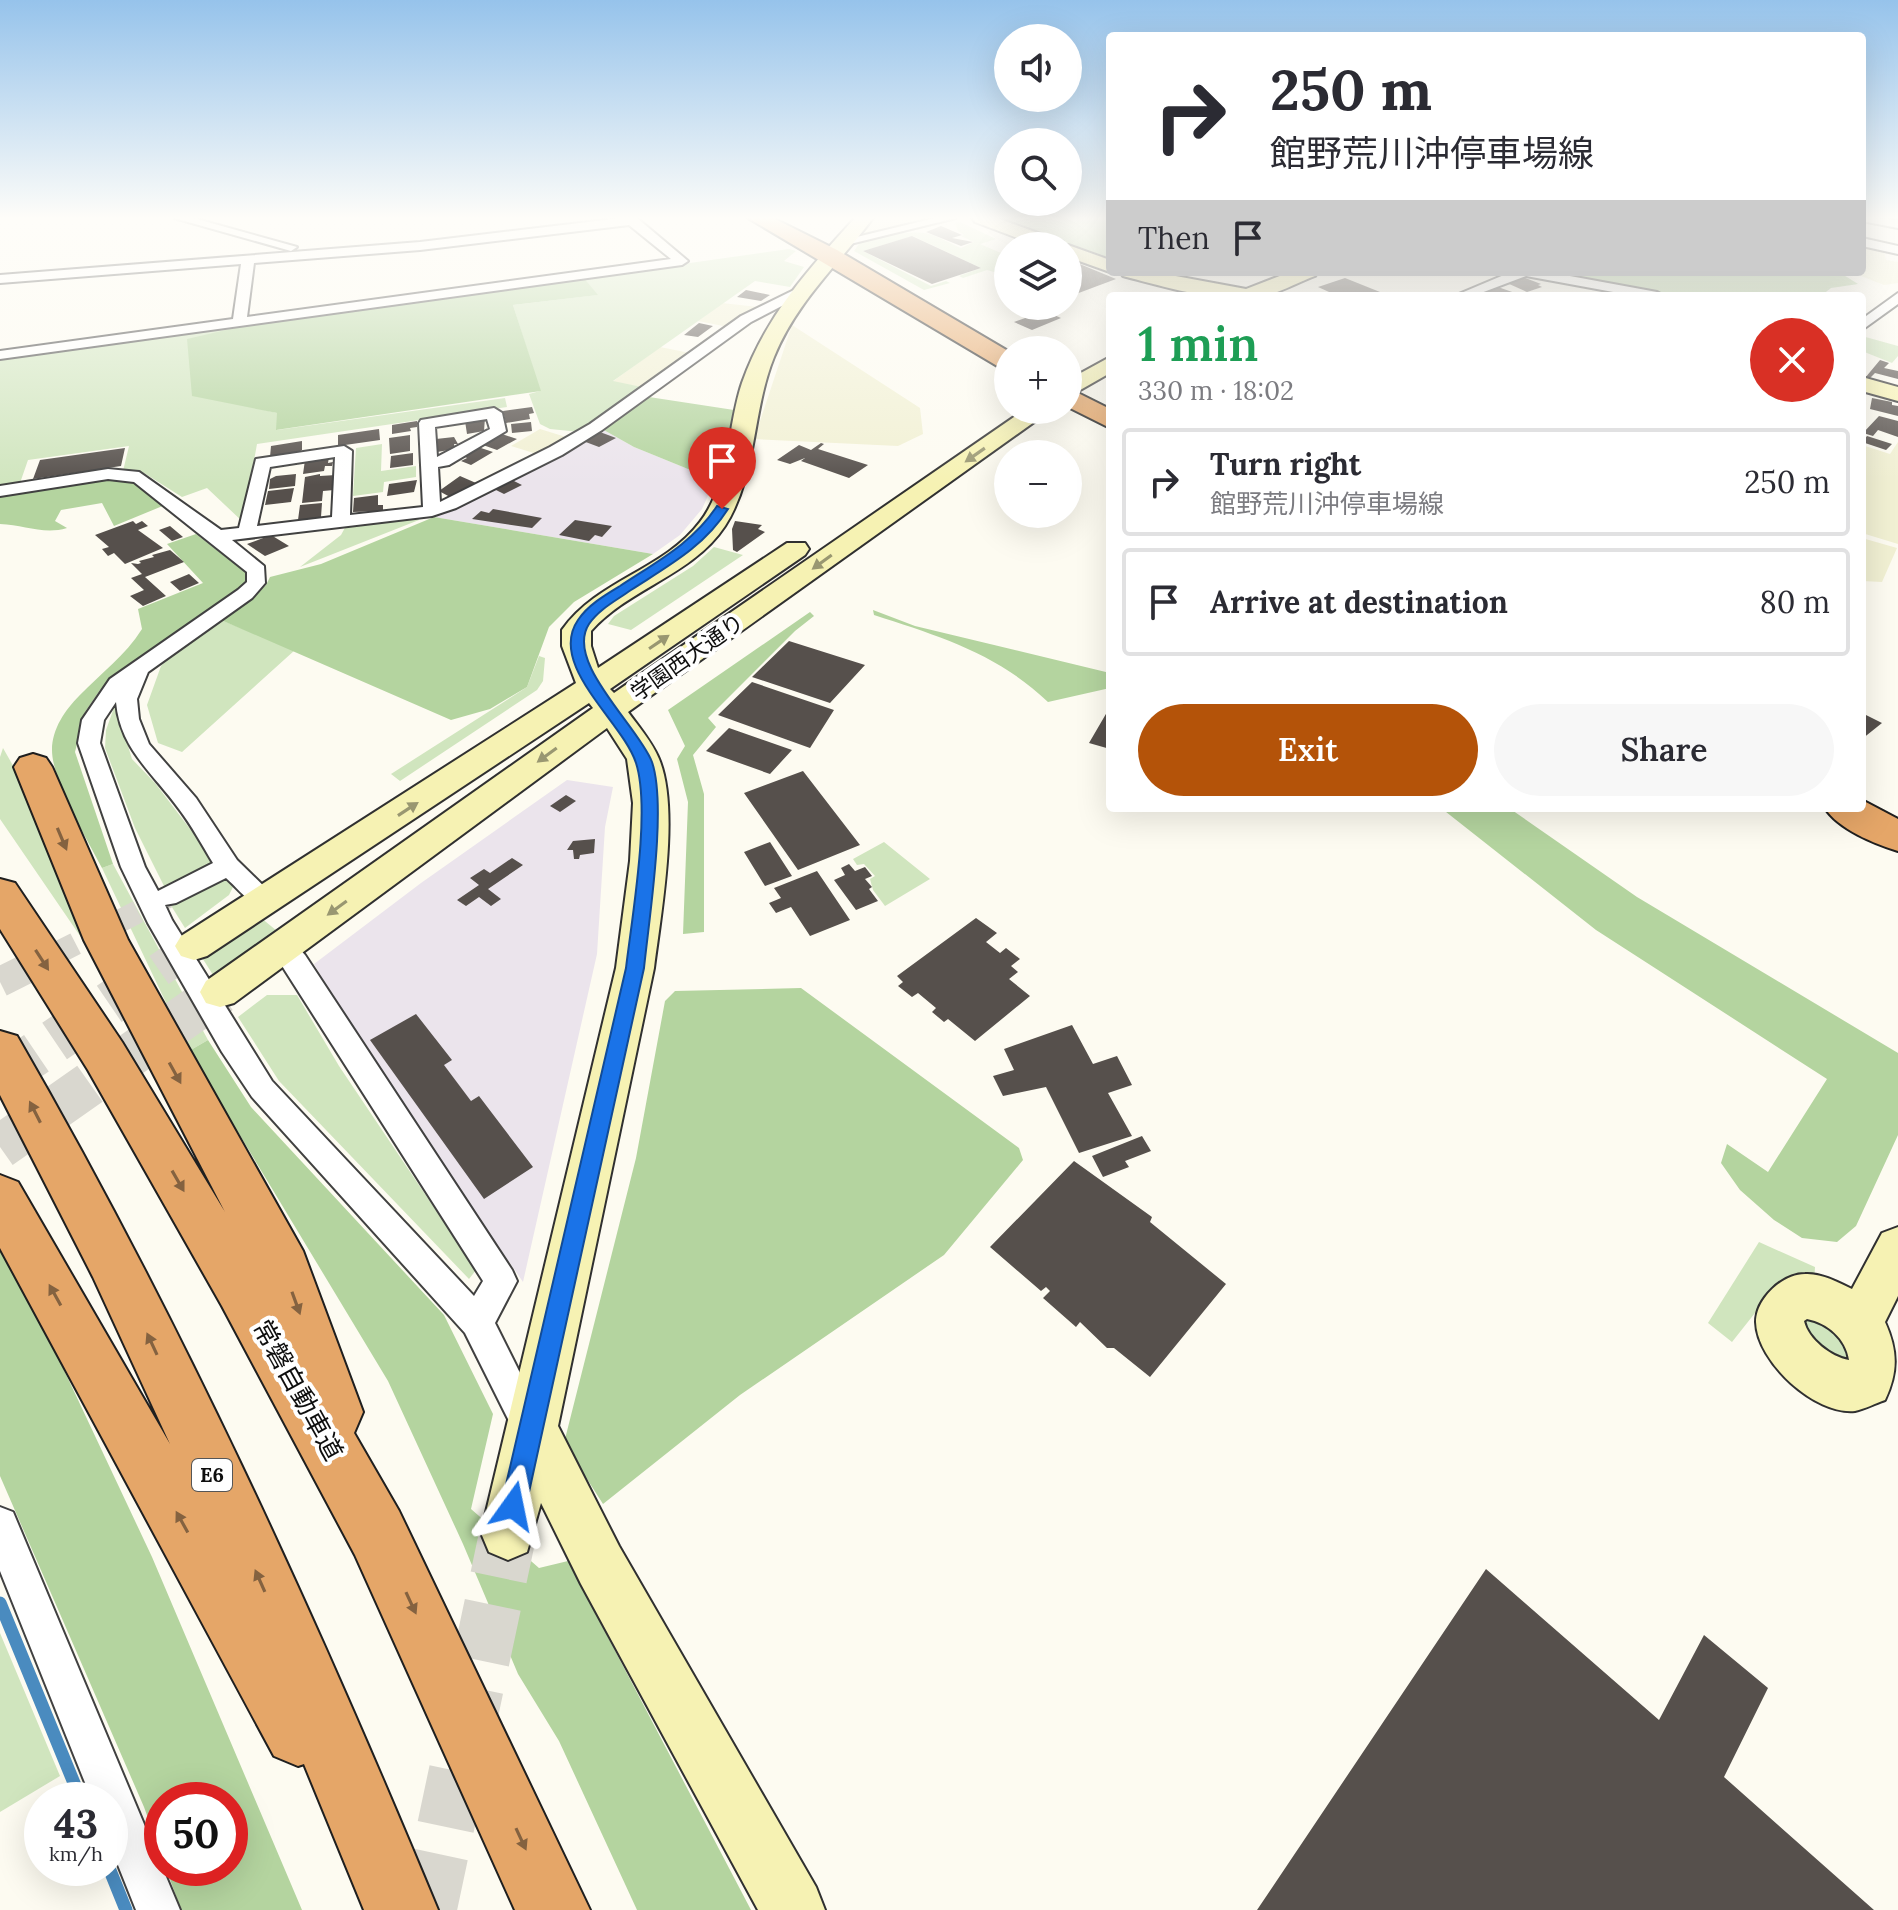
<!DOCTYPE html>
<html lang="en">
<head>
<meta charset="utf-8">
<style>
	body { margin:0; font-family:Lora,"Noto Sans JP",serif; background:#f7f7f7; color:#2b2b33; height:100vh; display:flex; flex-direction:column; font-size:30px; white-space:nowrap }
	* { box-sizing:border-box; margin:0 }
	p { font-size:26px; color:#7c7c81 }
	.icon { flex:none; width:44px; height:44px; fill:none; stroke:currentColor; stroke-width:2; stroke-linecap:round; stroke-linejoin:round }
	.map { position:relative; flex:1; overflow:hidden }
	.side { position:absolute; left:1106px; top:292px; width:760px; height:520px; display:flex; flex-direction:column; background:#fff; border-radius:8px; box-shadow:0 8px 32px #0002 }
	.side>* { flex:none }
	.guide { position:absolute; left:1106px; top:32px; width:760px; height:244px; border-radius:8px; box-shadow:0 8px 32px #0002; background:#fff; color:#2b2b33; overflow:hidden }
	.controls { position:absolute; left:994px; top:24px; display:grid; gap:16px }
	.controls a { display:grid; place-items:center; width:88px; height:88px; border-radius:50%; background:#fff; box-shadow:0 8px 32px #0002; font-size:40px }
	.speed { position:absolute; left:24px; top:1782px; display:flex; gap:16px; font-size:40px; font-weight:700; text-align:center }
	.speed>* { display:grid; place-content:center; width:104px; height:104px; border-radius:50%; background:#fff; box-shadow:0 8px 32px #0002; line-height:1 }
	.speed small { font-size:20px; font-weight:400 }
	.speed .limit { border:12px solid #d22; background:#fff; color:#111 }
	.pin { position:absolute; display:grid; place-items:center; width:68px; height:68px; color:#fff; margin:-82px -34px; border-radius:50% 50% 50% 0; rotate:-45deg; box-shadow:0 0 8px #0007 }
	.pin .icon { rotate:45deg }
	.me { position:absolute; width:88px; margin:-44px; rotate:12deg; stroke-linejoin:round; filter:drop-shadow(0 0 6px #0008) }
	.turn { display:flex; align-items:center; gap:28px; height:168px; padding:0 32px; font-size:36px }
	.turn .icon { width:104px; height:104px; stroke-width:2.5 }
	.turn b { display:block; font-size:56px; line-height:68px }
	.then { display:flex; align-items:center; height:76px; padding:0 32px; background:#0003; gap:16px; font-size:30px }
	.round { display:grid; place-items:center; flex:none; width:84px; height:84px; border-radius:42px; background:#f7f7f7 }
	.summary { display:flex; align-items:center; justify-content:space-between; height:136px; padding:0 32px }
	h1 { font-size:48px; font-weight:600; line-height:60px; color:#1e9e55 }
	.primary-button { display:flex; gap:16px; margin-top:auto; padding:16px 32px }
	.primary-button a { flex:1; height:92px; border-radius:48px; background:#b45309; color:#fff; font-size:32px; font-weight:600; line-height:92px; text-align:center }
	.primary-button a+a { background:#f7f7f7; color:#2b2b33 }
	ul { padding:0; list-style:none }
	li { display:flex; align-items:center; gap:24px; height:108px; margin:0 16px 12px; padding:0 16px; border:4px solid #e1e1e2; border-radius:8px }
	li div { flex:1 }
	li b { display:block; font-size:30px }
	li em { font-style:normal }
	.map>svg:first-child { display:block }
	.industrial { fill:#ebe4ec }
	.farmland { fill:#f1f0d3 }
	.green { fill:#d0e5be }
	.forest { fill:#b4d49f }
	.lines { fill:none; stroke-linecap:round; stroke-linejoin:round }
	.stream { stroke:#4a8bbf; stroke-width:13 }
	.building { fill:#56504c }
	.street-tunnel-far1 { stroke:#d9d7cf; stroke-width:23; stroke-dasharray:23 12; stroke-linecap:butt }
	.street-tunnel { stroke:#d9d7cf; stroke-width:30; stroke-dasharray:30 15; stroke-linecap:butt }
	.secondary-tunnel-far2 { stroke:#d9d7cf; stroke-width:34; stroke-dasharray:34 17; stroke-linecap:butt }
	.secondary-tunnel-far1 { stroke:#d9d7cf; stroke-width:44; stroke-dasharray:44 22; stroke-linecap:butt }
	.secondary-tunnel { stroke:#d9d7cf; stroke-width:57; stroke-dasharray:57 28; stroke-linecap:butt }
	.street-casing { stroke:#414141; stroke-width:4 }
	.secondary-casing { stroke:#303030; stroke-width:4 }
	.highway-casing { stroke:#1f1f1f; stroke-width:4 }
	.street { fill:#fff; fill-rule:evenodd }
	.secondary { fill:#f6f2b3; fill-rule:evenodd }
	.highway { fill:#e5a668; fill-rule:evenodd }
	.oneway { fill:#999771 }
	.oneway2 { fill:#846240 }
	.route { fill:#1a73e8; stroke:#114b97; stroke-width:2 }
	.labels { text-anchor:middle; stroke-width:8; stroke-linejoin:round; paint-order:stroke }
	.shield { fill:#fff; stroke:#565656; stroke-width:2 }
	.shield-label { font-size:20px; font-weight:bold; fill:#0e0e0e }
	.street-label { font-size:22px; fill:#0e0e0e; stroke:#fff }
	.near-street-label { font-size:26px; fill:#0e0e0e; stroke:#fff }
</style>
</head>
<body>
<div class="map">
<svg width="1898" height="1910" viewBox="0 0 1898 1910">
	<rect width="100%" height="100%" fill="#fdfbf1"/>
	<path class="industrial" d="M602,429L634,447L715,480L702,509L680,535L653,554L434,517L528,471Z
		M567,780L613,787L605,827L597,954L523,1282L369,1059L314,964L421,883Z"/>
	<path class="farmland" d="M875,218H941L859,235Z
		M1862,245L1884,251L1886,260L1898,262V283L1884,285L1851,272H1862Z
		M722,303L758,307L728,327L698,321Z
		M792,325L920,408L923,434L898,446L754,439Z
		M660,347L690,353L642,387L612,382Z
		M540,429L566,437L537,454L511,446Z
		M1898,442V544L1862,533V445L1890,454Z
		M1862,538L1897,548L1882,582L1862,581Z"/>
	<path class="green" d="M960,222L996,239L980,244L1008,256V272L1001,274L987,270L963,278L959,276L981,268L913,236L863,251L931,286L946,281L950,283L924,290L854,251L861,241C883,236 903,231 924,233C936,234 950,244 961,248L974,242L961,236L964,235L958,231L955,223Z
		M789,249L796,251L784,261L804,267L790,287L755,281L613,381L642,387L580,432L550,429L540,424L529,394L540,391L513,305L597,295L584,278Z
		M260,322L243,405L277,413V430L505,398L507,407L257,444L243,522L207,488L182,497L144,473L123,471L129,446L28,460L20,483L0,486V359Z
		M1862,336L1898,346V356L1892,363L1862,351Z
		M382,444L381,471L416,466V477L384,482L383,492L353,496L356,448Z
		M416,516L419,520L300,567L341,535L347,524Z
		M714,547L743,555L631,630L608,624L614,616L693,566Z
		M221,620L295,650L182,752L158,743L147,705L161,666L179,646Z
		M539,656L545,658L543,681L537,690L400,781L391,774L527,687Z
		M119,694L117,710L132,759L155,783L213,859L205,873L167,892L135,828L105,748L106,730Z
		M3,748L32,799L89,949L0,819V757Z
		M884,842L930,879L885,906L873,890L870,879L875,876L864,864L857,865L853,859Z
		M113,864L208,1040L189,1051L102,868Z
		M221,879L228,881L233,887L229,895L185,928L170,904Z
		M260,917L277,931L213,975L201,956Z
		M267,995H297L339,1066L476,1270L469,1279L279,1081L238,1017Z
		M1759,1242L1815,1267L1814,1285L1774,1289L1732,1342L1708,1323Z
		M1810,1317H1826L1858,1357L1838,1365L1802,1327Z
		M0,1633L60,1776L0,1812Z"/>
	<path class="forest" d="M994,218H1110V261Z
		M1534,272H1839L1858,284L1831,288L1822,295L1668,296Z
		M584,278L598,295L513,305L541,391L276,430L277,413L192,396L187,339L260,322Z
		M649,397L734,410L724,463L717,466L715,480L634,447L602,429Z
		M108,478L132,481L165,505L114,526L102,503L61,510L55,521L67,528C44,535 24,525 0,524V494Z
		M434,517L653,554L574,602L549,627L527,687L490,709L451,720L221,620L266,585L270,577L321,564Z
		M196,534L245,572L249,580L216,608L129,666L100,690L85,712L75,752L113,864L102,868C87,839 52,781 52,750C52,729 65,710 79,696C101,673 125,656 142,629L138,609L203,583L167,544Z
		M873,610L915,626L1110,673V688L1048,702C998,654 939,636 874,615Z
		M810,612L814,616L795,631L708,718L716,727L693,755L704,794V932L683,934L688,802L677,759L685,746L668,710Z
		M1441,808H1509L1637,897L1898,1053V1135L1856,1226L1837,1242L1802,1238L1774,1220L1740,1190L1721,1163L1727,1144L1768,1172L1827,1079L1596,930Z
		M801,988L1019,1148L1023,1160L944,1255L740,1395L603,1504L564,1443L636,1158L665,1001L675,991Z
		M208,1040L251,1107L444,1315L493,1414L471,1509L539,1568L568,1561L751,1910H637L559,1741L518,1674L463,1544L388,1381L189,1051Z
		M0,1248L23,1283L152,1557L302,1910H181L166,1868H230V1800H162V1857L144,1807L0,1476Z"/>
	<g class="lines">
		<path class="stream" d="M0,1603L81,1800
			M109,1868L126,1910"/>
	</g>
	<path class="building" d="M941,226L962,235L952,238L973,242L961,246L926,232Z
		M912,236L981,268L932,284L863,251Z
		M1070,260L1116,279L1068,297Z
		M1523,277L1541,284L1538,285L1542,287L1527,292L1507,283Z
		M1345,278L1385,294L1338,296L1318,287Z
		M1498,287L1515,293L1498,296L1486,292Z
		M746,290L770,295L761,301L737,297Z
		M1045,311L1061,318L1032,330L1014,322Z
		M699,323L713,326L698,337L684,335Z
		M1880,360L1889,363L1884,368L1898,371V379L1875,373L1869,379L1865,378Z
		M1872,398L1892,402V405L1898,406V416L1870,409Z
		M532,407L534,413L529,414L530,419L506,423L503,411Z
		M1879,416L1898,421V437L1878,430L1873,436L1863,433Z
		M485,418L484,431L467,434L465,421Z
		M417,421V427L410,428L411,431L392,434V425Z
		M531,422L532,431L512,433L511,424Z
		M379,429L380,440L338,446V435Z
		M600,432L616,438L599,447L583,441Z
		M502,434L517,439L497,450L483,445Z
		M410,435V451L390,454L389,438Z
		M1867,436L1892,444L1886,450L1862,442Z
		M454,437L458,444H454L455,449L437,452L436,439Z
		M302,441V450L297,453L270,457L271,446Z
		M821,443L824,444L818,449L868,465L849,478L801,461L805,458L790,464L777,460L799,445L811,450Z
		M478,447L493,452L471,465L461,461L467,458L463,456Z
		M125,448L121,466L33,479L40,460Z
		M413,453V465L390,468L391,456Z
		M329,457L328,463L333,462L332,466H325L324,471L303,474L305,460Z
		M296,474L295,486L269,489L270,479L276,476Z
		M320,474V476L336,475L334,490L323,491L322,501L302,503L305,477Z
		M460,476L476,483L450,497L439,491Z
		M417,480L414,492L387,496L389,484Z
		M512,480L522,485L504,494L494,489Z
		M294,488L291,502L265,505L268,491Z
		M378,495V505H383V511L353,512L354,498Z
		M322,503L321,517L298,520L300,505Z
		M493,509L542,518L532,528L472,519L481,511L489,513Z
		M575,520L612,526L602,537L595,535L589,541L559,535Z
		M133,521L136,524L142,521L148,526L138,530L163,548L125,564L114,553L108,556L102,549L109,547L95,535Z
		M735,521L762,525L758,529L765,532L737,552L733,550L732,529Z
		M170,526L183,537L172,541L159,530Z
		M271,535L289,546L265,556L247,544Z
		M170,550L184,562L145,577L166,596L143,606L130,596L144,590L131,578L142,574L131,563L138,564L141,563L139,561L154,557L152,555Z
		M189,574L199,583L180,591L170,582Z
		M789,641L865,665L830,703L752,677Z
		M752,682L834,710L810,748L718,715Z
		M1110,707V749L1089,743Z
		M1862,713L1882,723L1862,739Z
		M729,728L792,750L770,774L706,751Z
		M803,771L860,845L798,870L744,793Z
		M566,795L576,801L560,812L550,806Z
		M595,839L594,853L580,855L579,859H574L573,850H567L573,841Z
		M770,842L792,876L765,886L744,852Z
		M512,858L523,865L488,889L501,899L491,906L479,897L466,906L457,900L479,885L470,878L484,869L490,873Z
		M849,864L855,871L865,867L872,876L865,879L872,887L869,889L878,901L856,910L834,880L845,875L841,868Z
		M817,871L850,920L810,936L791,907L776,913L769,903L781,898L774,888Z
		M976,918L997,933L986,942L1000,953L1006,948L1020,959L1011,966L1018,972L1009,979L1030,996L975,1041L948,1019L944,1022L932,1012L936,1008L918,993L912,997L898,986L903,982L897,976Z
		M416,1014L452,1060L444,1065L471,1101L479,1096L533,1167L484,1199L370,1040Z
		M1072,1025L1093,1064L1117,1056L1132,1085L1108,1093L1132,1136L1079,1153L1046,1087L1003,1096L993,1076L1014,1070L1004,1049Z
		M1142,1136L1151,1151L1125,1161L1129,1167L1103,1177L1092,1156Z
		M1074,1161L1152,1217L1150,1222L1226,1284L1150,1377L1114,1348H1107L1080,1322L1076,1327L1043,1298L1050,1291L1046,1287L1041,1291L990,1247Z
		M1486,1569L1659,1720L1704,1635L1768,1688L1724,1777L1874,1910H1257Z"/>
	<g class="lines">
		<path class="street-tunnel-far1" d="M24,970L167,897"/>
		<path class="street-tunnel" d="M0,982L28,968"/>
		<path class="secondary-tunnel-far2" d="M159,970L194,946"/>
		<path class="secondary-tunnel-far1" d="M0,1078L162,968
			M0,1147L220,992"/>
		<path class="secondary-tunnel" d="M428,1910L508,1533"/>
		<g class="street-casing">
			<path id="street" d="M174,218H193L297,247L291,251Z
				M622,218H637L688,261L682,265L0,359V351L233,319L241,264L0,283V275L420,242ZM629,225L671,259L247,317L254,263L420,250Z
				M935,218H956L842,246L836,242Z
				M1862,218L1898,220V228L1862,221Z
				M1862,238L1898,246V254L1862,246Z
				M1511,272H1548L1657,292L1664,296H1635L1526,276L1473,296H1454Z
				M796,289L801,290V296L751,322L602,430L562,455L456,508L432,516L232,540L264,566L265,583L252,598L148,672L137,699L139,719L149,744L196,798L237,860L278,900L275,906C255,913 240,890 226,878L176,903L165,905L172,920L272,1081L474,1296L483,1281L270,947L274,940C290,935 295,944 305,955L512,1270L517,1281L495,1323L546,1425L541,1437L529,1442L517,1437L465,1333L252,1097L222,1052L148,923L121,867L78,743L82,720L110,679L238,590L247,582V572L134,482L108,479L0,496V486L108,469L139,472L221,530L239,528L256,459L344,446L352,451L350,515L423,507L419,423L421,420L494,408L502,413L506,431L449,465L438,467L440,502L550,447L590,424L741,316ZM487,419L490,429L437,457L435,427ZM335,457L332,517L257,526L270,467ZM116,702C120,749 153,773 179,809C192,826 202,845 213,863L158,891L145,867L100,743L104,720Z
				M1898,293V304L1862,330V319Z
				M0,1507L13,1512L180,1910H136L110,1845V1800H92L0,1571Z"/>
		</g>
		<g class="secondary-casing">
			<path id="secondary" d="M855,218H873C838,265 797,301 774,357C752,411 757,476 725,526C693,575 629,588 591,631V646L598,668L787,543H805L809,549L805,555L610,689L614,693L1024,410H1051L628,712C639,727 652,742 659,759C680,809 661,913 654,968L558,1426L619,1546L816,1887L825,1910H758L581,1584L541,1503L527,1552L508,1560L489,1552L481,1533L616,968L630,861L633,803L627,759L607,728L234,1003L220,1007L206,1003L200,992L206,981L593,708L589,703L207,956L194,960L181,956L175,946L181,936L576,683L562,646V630C597,580 664,570 700,522C730,483 727,427 742,383C765,317 809,268 855,218Z
				M972,218H997L1063,242L1065,246H1039L975,222Z
				M1068,245L1110,260V272L1068,257Z
				M1120,272H1154L1246,289L1290,272H1318L1315,276C1299,282 1279,293 1264,296C1220,304 1165,287 1123,276Z
				M1110,357V373L1068,397V380Z
				M1862,377L1898,387V401L1862,391Z
				M1898,1227V1296L1885,1322C1898,1351 1898,1372 1885,1400C1876,1403 1865,1409 1855,1411C1815,1415 1757,1362 1756,1322C1756,1299 1782,1274 1805,1274C1821,1273 1838,1282 1852,1289L1882,1233ZM1807,1319C1828,1323 1846,1339 1849,1360C1831,1357 1808,1339 1804,1321Z"/>
		</g>
		<g class="highway-casing">
			<path id="highway" d="M748,218H773L837,250L1008,351V370L999,367Z
				M1068,388L1110,409V428L1068,407Z
				M33,754L46,758L52,767L128,940L303,1251L363,1412L354,1433L399,1511L590,1910H515L355,1555L222,1306L88,1070L0,929V879L15,883L122,1042L225,1212L84,940L14,767L20,758Z
				M1862,800L1898,819V851C1875,844 1838,829 1825,808H1862Z
				M0,1031L17,1036C179,1316 314,1611 438,1910H364L304,1764L298,1766L274,1756L0,1248V1175L18,1182L170,1444L93,1277L0,1095Z"/>
		</g>
		<use href="#street" class="street"/>
		<use href="#secondary" class="secondary"/>
		<use href="#highway" class="highway"/>
	</g>
	<defs><path id="oneway-solid" d="M-6-.8H1V-3.2L6.5 0L1 3.2V.8H-6Z" transform="scale(2)"/></defs>
	<g class="oneway">
		<use href="#oneway-solid" transform="translate(975 455) rotate(145)"/>
		<use href="#oneway-solid" transform="translate(822 562) rotate(144)"/>
		<use href="#oneway-solid" transform="translate(659 642) rotate(-34)"/>
		<use href="#oneway-solid" transform="translate(547 755) rotate(144)"/>
		<use href="#oneway-solid" transform="translate(408 809) rotate(-33)"/>
		<use href="#oneway-solid" transform="translate(337 908) rotate(144)"/>
	</g>
	<g class="oneway2">
		<use href="#oneway-solid" transform="translate(62 839) rotate(67)"/>
		<use href="#oneway-solid" transform="translate(42 960) rotate(57)"/>
		<use href="#oneway-solid" transform="translate(175 1073) rotate(61)"/>
		<use href="#oneway-solid" transform="translate(35 1112) rotate(-117)"/>
		<use href="#oneway-solid" transform="translate(178 1181) rotate(60)"/>
		<use href="#oneway-solid" transform="translate(55 1295) rotate(-119)"/>
		<use href="#oneway-solid" transform="translate(296 1303) rotate(70)"/>
		<use href="#oneway-solid" transform="translate(152 1344) rotate(-115)"/>
		<use href="#oneway-solid" transform="translate(182 1522) rotate(-119)"/>
		<use href="#oneway-solid" transform="translate(260 1581) rotate(-114)"/>
		<use href="#oneway-solid" transform="translate(411 1603) rotate(65)"/>
		<use href="#oneway-solid" transform="translate(521 1839) rotate(65)"/>
	</g>
	<linearGradient id="sky" x2="0" y2="1"><stop stop-color="#96c3eb"/><stop offset="0.45" stop-color="#fefdf9"/><stop offset="1" stop-color="#fefdf9" stop-opacity="0"/></linearGradient>
	<rect width="1898" height="485" fill="url(#sky)"/>
	<path class="route" d="M717,506L728,509C704,547 668,566 631,590C617,600 599,609 589,624C564,662 639,727 652,762C667,807 649,918 644,968L526,1506L522,1515L513,1519L504,1515L501,1506L626,968C632,917 651,810 636,763C623,722 547,665 578,620C588,605 605,595 620,586C656,562 693,543 717,506Z"/>
	<g class="labels">
		<rect class="shield" x="192" y="1459" width="40" height="32" rx="6"/>
		<g class="shield-label">
			<text x="212" y="1482">E6</text>
		</g>
		<g class="street-label">
			<text transform="translate(687 657) rotate(-35)" y="8">学園西大通り</text>
		</g>
		<g class="near-street-label">
			<text transform="translate(298 1390) rotate(61)" y="9">常磐自動車道</text>
		</g>
	</g>
</svg>
<div class="controls">
<a><svg class="icon" aria-label="sound" viewBox="0 0 24 24"><path d="M4 9h4l5-4v14l-5-4H4zM17 9q2 3 0 6"/></svg></a>
<a><svg class="icon" aria-label="search" viewBox="0 0 24 24"><circle cx="10" cy="10" r="6"/><path d="M15 15l6 6"/></svg></a>
<a><svg class="icon" aria-label="layers" viewBox="0 0 24 24"><path d="M12 4l9 5-9 5-9-5zM3 14l9 5 9-5"/></svg></a>
<a>+</a>
<a>−</a>
</div>
<div class="speed"><div>43<small>km/h</small></div><div class="limit">50</div></div>
<div class="pin" style="left:722px;top:509px;background:#d93025"><svg class="icon" aria-label="arrive" viewBox="0 0 24 24"><path d="M6 21V4h12l-3 4 3 4H6"/></svg></div>
<svg class="me" style="left:513px;top:1506px" viewBox="-20 -20 40 40"><path d="M0-17L14 15 0 8-14 15z" fill="#1a73e8" stroke="#fff" stroke-width="4"/></svg>
<div class="guide">
<div class="turn"><svg class="icon" aria-label="right" viewBox="0 0 24 24"><path d="M7 20v-9h11M14 6l5 5-5 5"/></svg><div><b>250 m</b>館野荒川沖停車場線</div></div>
<div class="then">Then<svg class="icon" aria-label="arrive" viewBox="0 0 24 24"><path d="M6 21V4h12l-3 4 3 4H6"/></svg></div>
</div>
<section class="side">
<div class="summary"><div><h1>1 min</h1><p>330 m · 18:02</p></div><a class="round" style="background:#d93025;color:#fff"><svg class="icon" aria-label="close" viewBox="0 0 24 24"><path d="M6 6l12 12M18 6L6 18"/></svg></a></div>
<ul>
<li><svg class="icon" aria-label="right" viewBox="0 0 24 24"><path d="M7 20v-9h11M14 6l5 5-5 5"/></svg><div><b>Turn right</b><p>館野荒川沖停車場線</p></div><em>250 m</em></li>
<li><svg class="icon" aria-label="arrive" viewBox="0 0 24 24"><path d="M6 21V4h12l-3 4 3 4H6"/></svg><div><b>Arrive at destination</b></div><em>80 m</em></li>
</ul>
<div class="primary-button"><a>Exit</a><a>Share</a></div>
</section>
</div>
</body>
</html>
